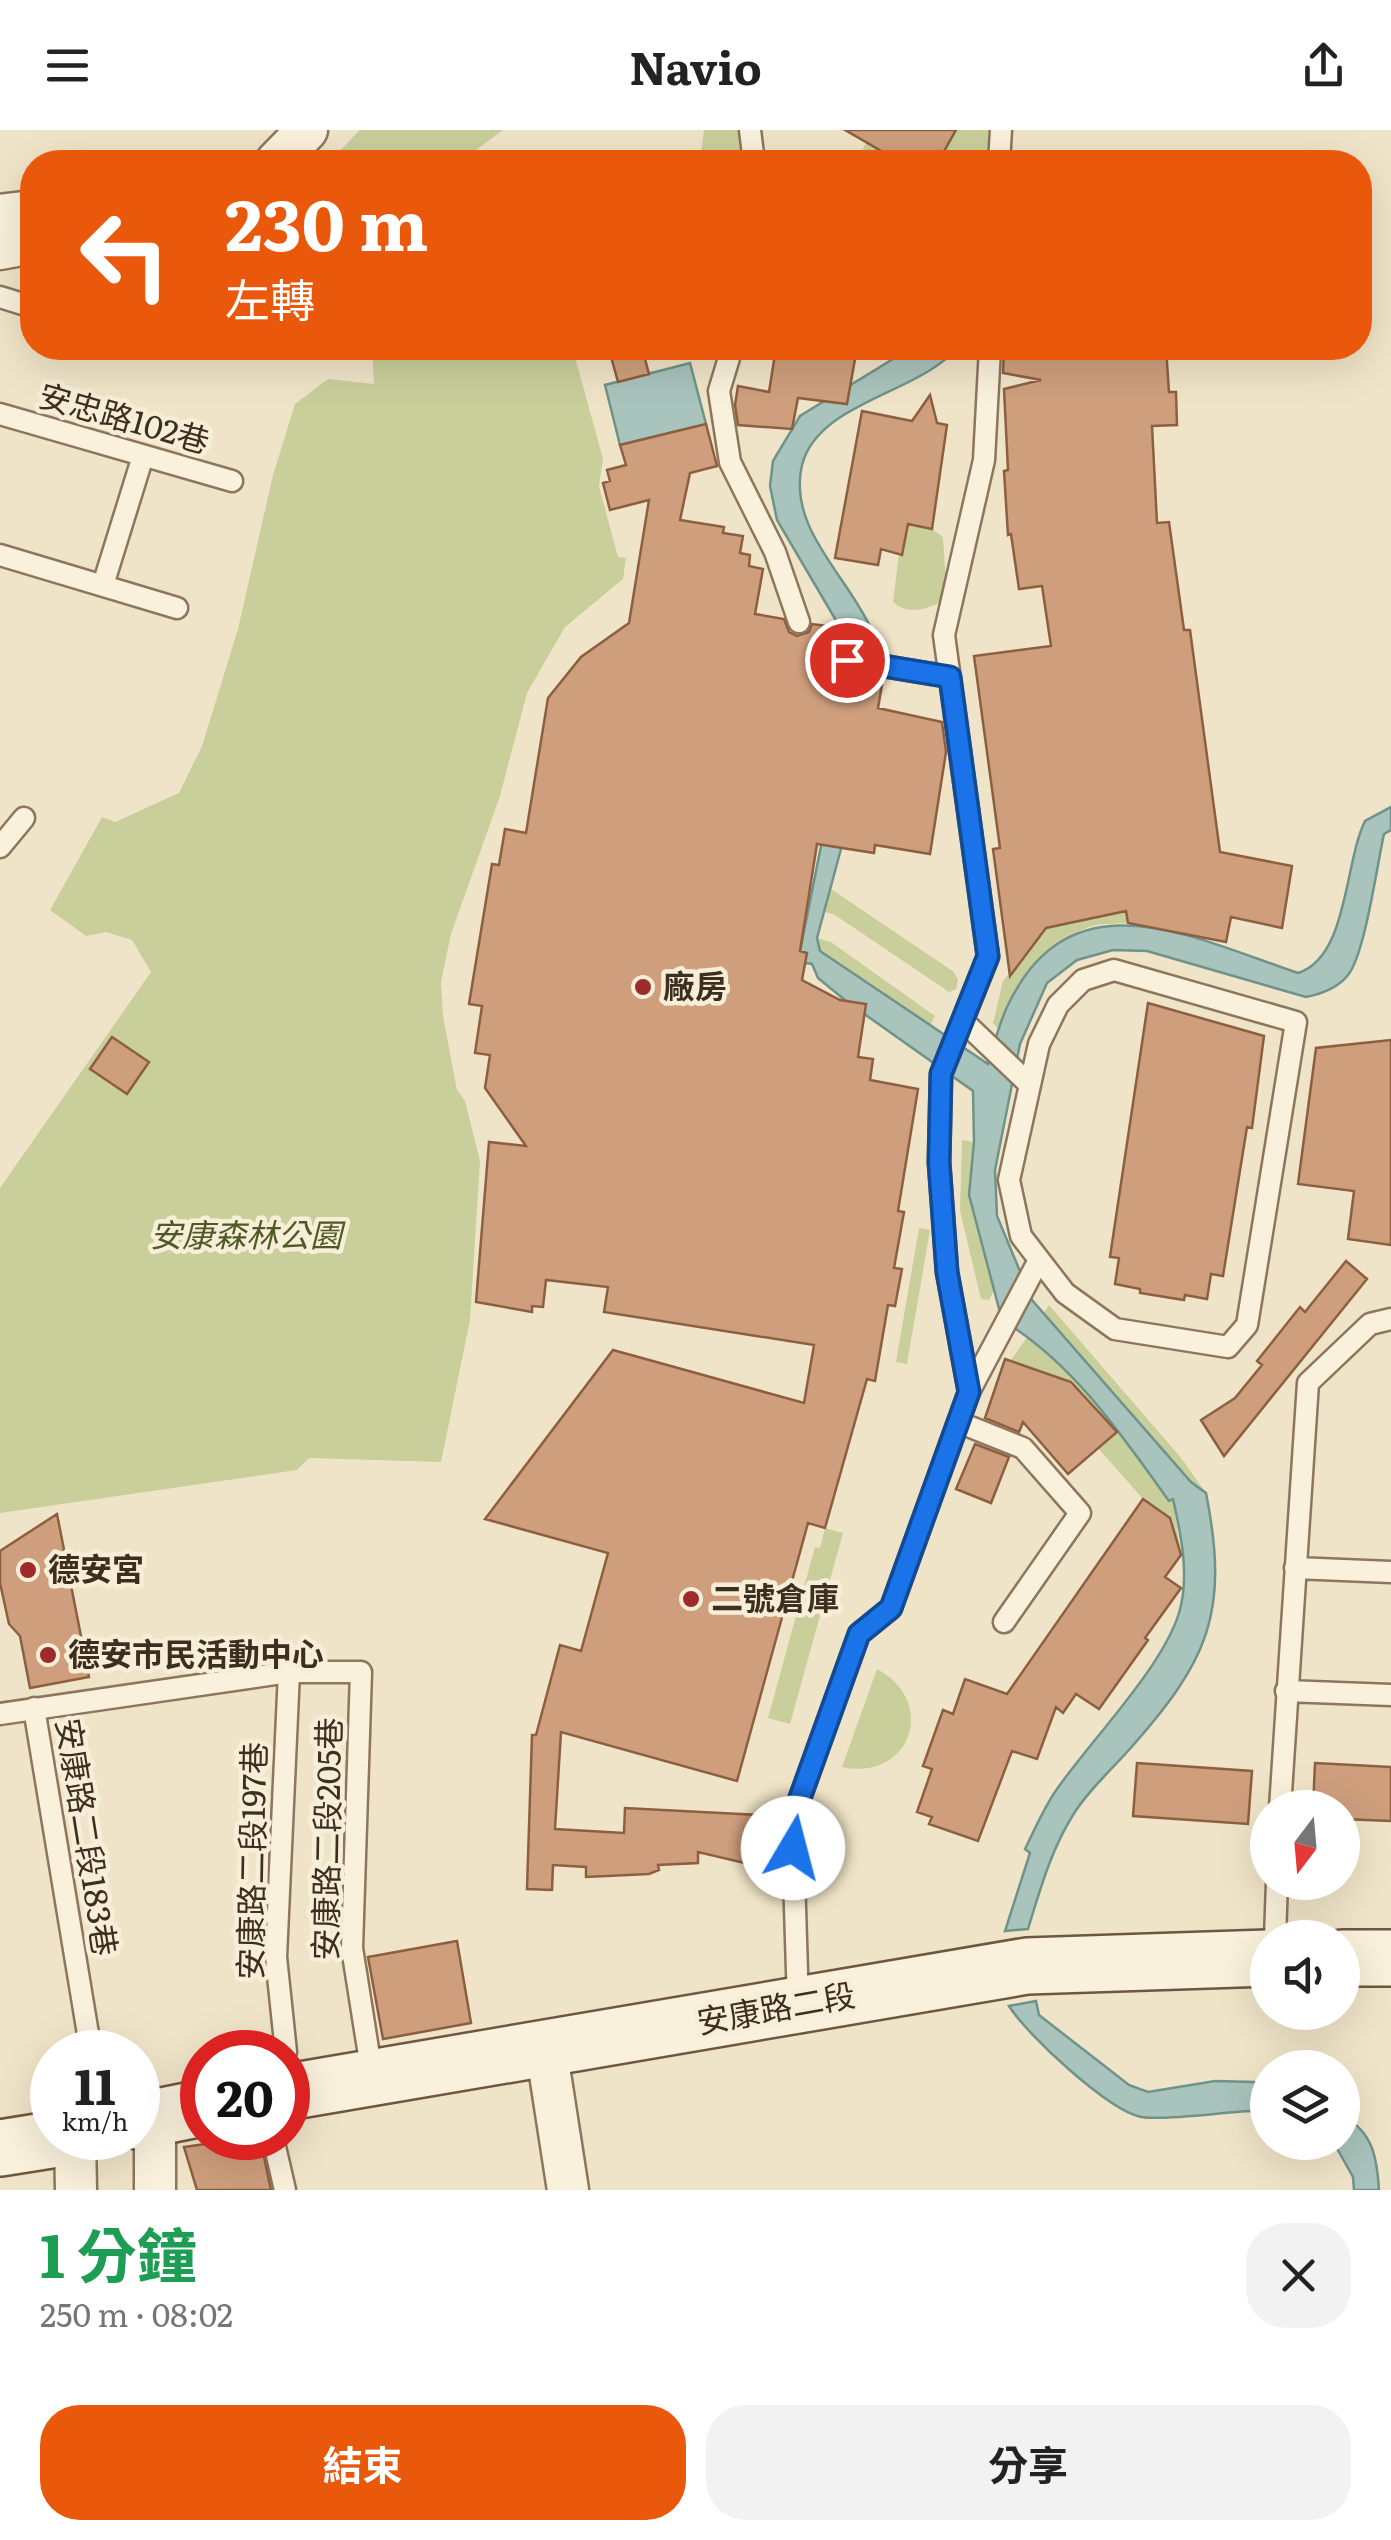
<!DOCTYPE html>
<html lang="zh-TW">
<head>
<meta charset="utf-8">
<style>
	body { margin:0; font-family:Literata,"Noto Sans TC",serif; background:#f2f2f2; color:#222; height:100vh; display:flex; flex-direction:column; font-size:38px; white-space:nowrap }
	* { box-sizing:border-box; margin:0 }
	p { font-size:32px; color:#767676 }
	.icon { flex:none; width:55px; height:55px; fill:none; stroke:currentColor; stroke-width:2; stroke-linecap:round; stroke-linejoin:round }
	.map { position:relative; height:2060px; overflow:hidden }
	.side { display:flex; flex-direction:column; background:#fff; flex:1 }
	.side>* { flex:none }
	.guide { position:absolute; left:20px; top:20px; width:1352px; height:210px; border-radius:40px; box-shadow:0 10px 40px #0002; background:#ea580c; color:#fff; overflow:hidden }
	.needle { width:65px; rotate:196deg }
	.buttons { position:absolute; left:1250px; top:1660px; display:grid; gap:20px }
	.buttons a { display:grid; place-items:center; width:110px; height:110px; border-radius:50%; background:#fff; box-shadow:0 10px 40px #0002; font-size:50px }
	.speed { position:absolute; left:30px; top:1900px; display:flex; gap:20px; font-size:50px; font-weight:700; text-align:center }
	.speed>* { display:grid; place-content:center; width:130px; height:130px; border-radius:50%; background:#fff; box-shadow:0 10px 40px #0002; line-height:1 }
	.speed small { font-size:25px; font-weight:400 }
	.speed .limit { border:15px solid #d22; background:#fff; color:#111 }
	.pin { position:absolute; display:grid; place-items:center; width:85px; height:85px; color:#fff; margin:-42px; border:5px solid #fff; border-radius:50%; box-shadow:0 2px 10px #0007 }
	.me { position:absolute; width:110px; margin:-55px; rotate:8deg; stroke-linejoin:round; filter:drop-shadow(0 0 8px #0008) }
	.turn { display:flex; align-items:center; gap:35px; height:210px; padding:0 40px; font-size:45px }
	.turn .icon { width:130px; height:130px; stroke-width:2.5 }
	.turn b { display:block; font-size:70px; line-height:85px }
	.round { display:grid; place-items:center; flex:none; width:105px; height:105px; border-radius:40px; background:#f2f2f2 }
	.head { display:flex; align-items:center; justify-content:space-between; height:170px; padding:0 40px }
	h1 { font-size:60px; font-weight:700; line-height:75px; color:#1e9e55 }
	.button { display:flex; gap:20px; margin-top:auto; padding:20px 40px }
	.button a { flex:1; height:115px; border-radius:40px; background:#ea580c; color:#fff; font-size:40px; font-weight:700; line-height:115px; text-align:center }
	.button a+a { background:#f2f2f2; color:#222 }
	header { display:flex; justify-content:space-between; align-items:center; height:130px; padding:0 40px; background:#fff; font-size:45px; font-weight:700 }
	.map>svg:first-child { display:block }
	.green { fill:#c9cf9b }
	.water { fill:#a9c4bc; stroke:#6f938a; stroke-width:2.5 }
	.building { fill:#cf9f7d; stroke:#8d5f41; stroke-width:2.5 }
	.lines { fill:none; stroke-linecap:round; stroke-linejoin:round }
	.lane-casing { stroke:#8d765c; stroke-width:25 }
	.street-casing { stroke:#8d765c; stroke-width:45 }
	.secondary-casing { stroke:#6f573f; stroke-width:60 }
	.lane { stroke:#faf1dc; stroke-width:20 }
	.street { stroke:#faf1dc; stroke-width:40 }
	.secondary { stroke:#faf1dc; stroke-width:55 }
	.route-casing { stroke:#114b97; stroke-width:25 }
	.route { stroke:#1a73e8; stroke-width:18 }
	.poi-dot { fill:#9e2a2b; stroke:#f7eed8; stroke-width:4 }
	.labels { text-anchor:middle; stroke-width:9; stroke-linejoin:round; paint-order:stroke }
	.street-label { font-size:32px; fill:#3d2e20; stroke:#f7eed8 }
	.poi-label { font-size:32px; font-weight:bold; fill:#3d2e20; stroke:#f7eed8; text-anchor:start }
	.park-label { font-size:32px; font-style:italic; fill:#4d5a26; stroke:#f7eed8 }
</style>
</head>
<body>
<header><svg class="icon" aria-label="menu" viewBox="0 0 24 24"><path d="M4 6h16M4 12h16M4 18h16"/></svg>Navio<svg class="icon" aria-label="share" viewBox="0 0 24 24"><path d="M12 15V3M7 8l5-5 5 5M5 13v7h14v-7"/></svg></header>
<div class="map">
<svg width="1391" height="2060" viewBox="0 0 1391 2060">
	<rect width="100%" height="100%" fill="#f0e4c8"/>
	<path class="green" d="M360,0H503L472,23L478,32H329Z
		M704,0H740L742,32H700Z
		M873,0H989L987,28L977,26L962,32H856Z
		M372,218H542L541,222L575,227L603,329L599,356L618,427L626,428L623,449L565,497L527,563L500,666L451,804L441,852L443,886L457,960L465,971L480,1031L470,1190L441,1332L309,1328L297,1340L0,1383V1058L151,842L132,810L106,802L86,806L50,780L102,687L115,692L179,663L202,616L238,499L273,345L295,274L328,249L374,254Z
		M908,394L932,399L943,407L947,469C929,478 910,487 893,472L899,424H902Z
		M831,759L954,842L958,850L956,859L949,862L835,785L825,782Z
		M1126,781L1128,793C1116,794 1100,793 1089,797C1044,814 1013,856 999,900L993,893L1003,851L1046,798Z
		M817,808L831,812L935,886L930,896L820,821Z
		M962,1010L974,1012L969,1066L994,1161L989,1170L981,1169L960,1081Z
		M919,1098L930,1100L907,1234L896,1232Z
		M1049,1175L1182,1329L1206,1363L1191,1352L1061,1207L1043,1184Z
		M1028,1206L1084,1259L1173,1368L1181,1425L1170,1388L1143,1369L1098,1318L1116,1301L1078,1258L1063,1269L1051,1245L1010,1231Z
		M825,1398L843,1403L790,1594L768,1588L815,1417L820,1418Z
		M877,1539C939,1572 910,1652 842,1637Z"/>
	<path class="water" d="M911,218H957C918,264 818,272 802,335C787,399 850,448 872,501C880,517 873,536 870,553L853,551L844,504L777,390L770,356L773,331L800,286Z
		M690,233L706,294L620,315L605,255Z
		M1391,677V700L1384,704C1377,735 1365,824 1348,845C1338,858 1321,864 1306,867L1147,821L1113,820L1077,830L1047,853L1020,914L995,1040L997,1086L1032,1170L1191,1352L1206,1363C1230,1484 1208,1531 1128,1621C1110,1641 1087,1662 1073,1685C1051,1720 1040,1760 1028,1799L1005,1801L1030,1723L1025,1719C1035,1699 1044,1677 1057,1659C1092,1609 1162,1538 1179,1483C1190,1447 1181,1404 1173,1369L1169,1371C1121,1304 1073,1233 1002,1190L969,1065L974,1012L973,961L846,871L818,848L812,834L805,833L800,821L824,701L845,704L817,808L820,821L988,934C994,915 999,893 1008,875C1072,742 1193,808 1298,843C1348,827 1344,734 1365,691Z
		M1036,1871L1039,1885L1129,1955L1148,1962L1215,1951L1254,1952L1267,1956V1986L1251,1981C1224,1982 1163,1991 1141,1987C1108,1980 1027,1905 1009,1876Z
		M1343,1986C1373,2002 1377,2028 1379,2060H1354L1353,2047L1334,2013L1342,2012Z"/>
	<path class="building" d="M845,0H956L938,32H878L883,22Z
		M630,218H642L649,244L618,252L610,223Z
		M776,218H857L847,274L798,268L792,299L738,295L735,275L738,256L769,262Z
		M1004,218H1166L1169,262H1176L1177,295L1152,296L1157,393L1169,392L1184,500H1190L1220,722L1292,736L1282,798L1231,787L1226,812L1128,793L1126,781L1046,798L1010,846L993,719L1000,718L974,526L1051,516L1042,456L1019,459L1011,404L1008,405L1004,341L1008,340L1004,259L1041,250L1003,243Z
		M930,265L937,293L947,295L932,399L908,394L902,425L881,419L878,435L835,428L862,281L912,291Z
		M706,294L717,336L690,343L680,390L724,397L723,403L743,406L740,423L750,425L749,436L763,439L755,484L784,489L789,502L797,506L809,502L812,494L828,496L825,512L817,514L810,523L815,537L841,543L839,549L882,555L878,578L942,592L946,622L930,724L875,715L874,723L817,714L800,821L807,823L802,850L840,870L866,874L858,927L873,929L870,950L918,959L898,1081L904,1082L894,1138L902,1139L895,1176L888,1175L875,1251L867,1249L825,1398L808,1393L737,1651L561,1602L555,1699L624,1703L625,1678L759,1685L753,1735L698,1722V1733L658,1735L659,1740L649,1744L586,1747V1737L553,1735L552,1760L527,1759L532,1605H536L560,1515L581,1521L608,1423L485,1389L613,1220L804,1273L814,1215L604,1182L608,1157L546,1150L543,1177L532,1176V1182L476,1172L489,1012L526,1016L485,958L490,925L475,923L482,876L469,874L492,734L499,735L505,699L526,703L548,568L581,527L629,493L649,370L610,380L603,353L610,351L607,340L626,335L620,315Z
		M1148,873L1264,906L1252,998L1247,997L1223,1146L1211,1144L1207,1169L1185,1165L1184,1170L1140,1163V1159L1115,1154L1119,1128L1110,1127Z
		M112,907L149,932L127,964L90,939Z
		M1391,910V1115L1348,1109L1354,1061L1298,1054L1316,918Z
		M1346,1131L1367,1149L1224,1326L1201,1290L1235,1268L1262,1235L1257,1231L1300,1177L1305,1182Z
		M1005,1229L1071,1252L1117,1302L1068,1344L1023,1292L1019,1302L985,1288Z
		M975,1314L1009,1327L991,1373L956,1359Z
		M1143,1369L1170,1388L1181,1425L1165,1447L1181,1458L1145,1508L1148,1510L1099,1579L1076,1564L1063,1583L1056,1577L1037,1629L1012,1621L978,1711L929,1694L932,1687L917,1682L932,1639L923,1636L943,1580L953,1584L965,1549L1007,1564Z
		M57,1384L89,1547L30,1558L20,1506L9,1494L0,1453V1421Z
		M1137,1633L1252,1641L1248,1694L1133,1686Z
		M1315,1633L1391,1637V1691L1342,1689V1678H1313Z
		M457,1811L471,1893L383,1909L368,1827Z
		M247,2008H260L271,2060H197L184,2017Z"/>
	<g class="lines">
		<g class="lane-casing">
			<path id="lane" d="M750,0L754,32
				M999,32L1001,0
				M0,167L32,177
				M732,218L719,261L730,332L775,422L799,492
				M0,284L232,351
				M0,425L177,478
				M103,455L143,326
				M823,526L950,547
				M0,717L24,688
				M1114,840L1296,892L1247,1195L1228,1217L1115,1199L1065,1163L1021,1106L1009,1050L1039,914L1058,875L1083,850Z
				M963,891L1030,955
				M969,1262L1039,1130
				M958,1292L1023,1318L1080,1383L1004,1492
				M1295,1438L1391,1442
				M1286,1561L1391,1565
				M34,1578L91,1922
				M0,1584L289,1542H361L352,1818L372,1944
				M1280,1678L1308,1253L1370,1194L1391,1189
				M793,1718L792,1690L859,1504L891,1478L969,1262L947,1142L939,1032L941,944L988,827L944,505L984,330L990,218
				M794,1745L798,1874
				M1275,1808L1277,1752
				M286,1922L276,1827L289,1542
				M273,2008L285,2060"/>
		</g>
		<g class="street-casing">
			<path id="street" d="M276,32L307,0
				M0,85L32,81
				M0,119L32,113
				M546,1918L568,2060
				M155,1987V2060
				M75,2008L76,2060"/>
		</g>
		<g class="secondary-casing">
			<path id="secondary" d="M1342,1828H1391
				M288,1962L1027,1836L1268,1828
				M138,1991L202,1978
				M0,2018L63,2008"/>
		</g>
		<use href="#lane" class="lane"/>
		<use href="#street" class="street"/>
		<use href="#secondary" class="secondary"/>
	</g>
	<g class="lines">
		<g class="route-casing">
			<path id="route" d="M793,1718L792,1690L859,1504L891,1478L969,1262L947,1142L939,1032L941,944L988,826L950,547L847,530"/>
		</g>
		<use href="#route" class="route"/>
	</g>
	<g class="poi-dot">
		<circle cx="643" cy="857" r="10"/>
		<circle cx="28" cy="1440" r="10"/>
		<circle cx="691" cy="1469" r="10"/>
		<circle cx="48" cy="1525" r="10"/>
	</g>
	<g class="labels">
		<g class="street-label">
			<text transform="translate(124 289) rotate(16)" y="11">安忠路102巷</text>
			<text transform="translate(86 1707) rotate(81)" y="11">安康路二段183巷</text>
			<text transform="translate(328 1709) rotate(-89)" y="11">安康路二段205巷</text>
			<text transform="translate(253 1731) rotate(-89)" y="11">安康路二段197巷</text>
			<text transform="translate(776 1879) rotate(-10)" y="11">安康路二段</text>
		</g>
		<g class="poi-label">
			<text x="663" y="868">廠房</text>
			<text x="48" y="1451">德安宮</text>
			<text x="711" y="1480">二號倉庫</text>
			<text x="68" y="1536">德安市民活動中心</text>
		</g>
		<g class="park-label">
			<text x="246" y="1117">安康森林公園</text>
		</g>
	</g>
</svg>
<div class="buttons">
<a><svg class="needle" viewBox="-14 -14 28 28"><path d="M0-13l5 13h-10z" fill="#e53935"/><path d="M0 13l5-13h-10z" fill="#767676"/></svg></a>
<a><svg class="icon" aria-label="sound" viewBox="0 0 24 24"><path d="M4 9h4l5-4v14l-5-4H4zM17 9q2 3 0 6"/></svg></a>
<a><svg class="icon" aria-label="layers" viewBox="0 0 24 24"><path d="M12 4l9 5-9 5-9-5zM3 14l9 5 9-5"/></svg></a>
</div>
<div class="speed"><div>11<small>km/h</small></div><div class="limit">20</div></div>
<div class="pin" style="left:847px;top:530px;background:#d93025"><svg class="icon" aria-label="arrive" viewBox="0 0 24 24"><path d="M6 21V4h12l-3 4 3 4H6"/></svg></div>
<svg class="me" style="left:793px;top:1718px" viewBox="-20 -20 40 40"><circle r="19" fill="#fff"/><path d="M0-13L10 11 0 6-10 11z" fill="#1a73e8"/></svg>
<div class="guide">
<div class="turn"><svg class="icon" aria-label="left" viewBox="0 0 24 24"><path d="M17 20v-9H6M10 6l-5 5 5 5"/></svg><div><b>230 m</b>左轉</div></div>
</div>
</div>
<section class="side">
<div class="head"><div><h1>1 分鐘</h1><p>250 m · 08:02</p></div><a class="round"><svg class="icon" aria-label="close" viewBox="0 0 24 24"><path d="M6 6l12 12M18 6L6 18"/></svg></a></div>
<div class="button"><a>結束</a><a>分享</a></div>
</section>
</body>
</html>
